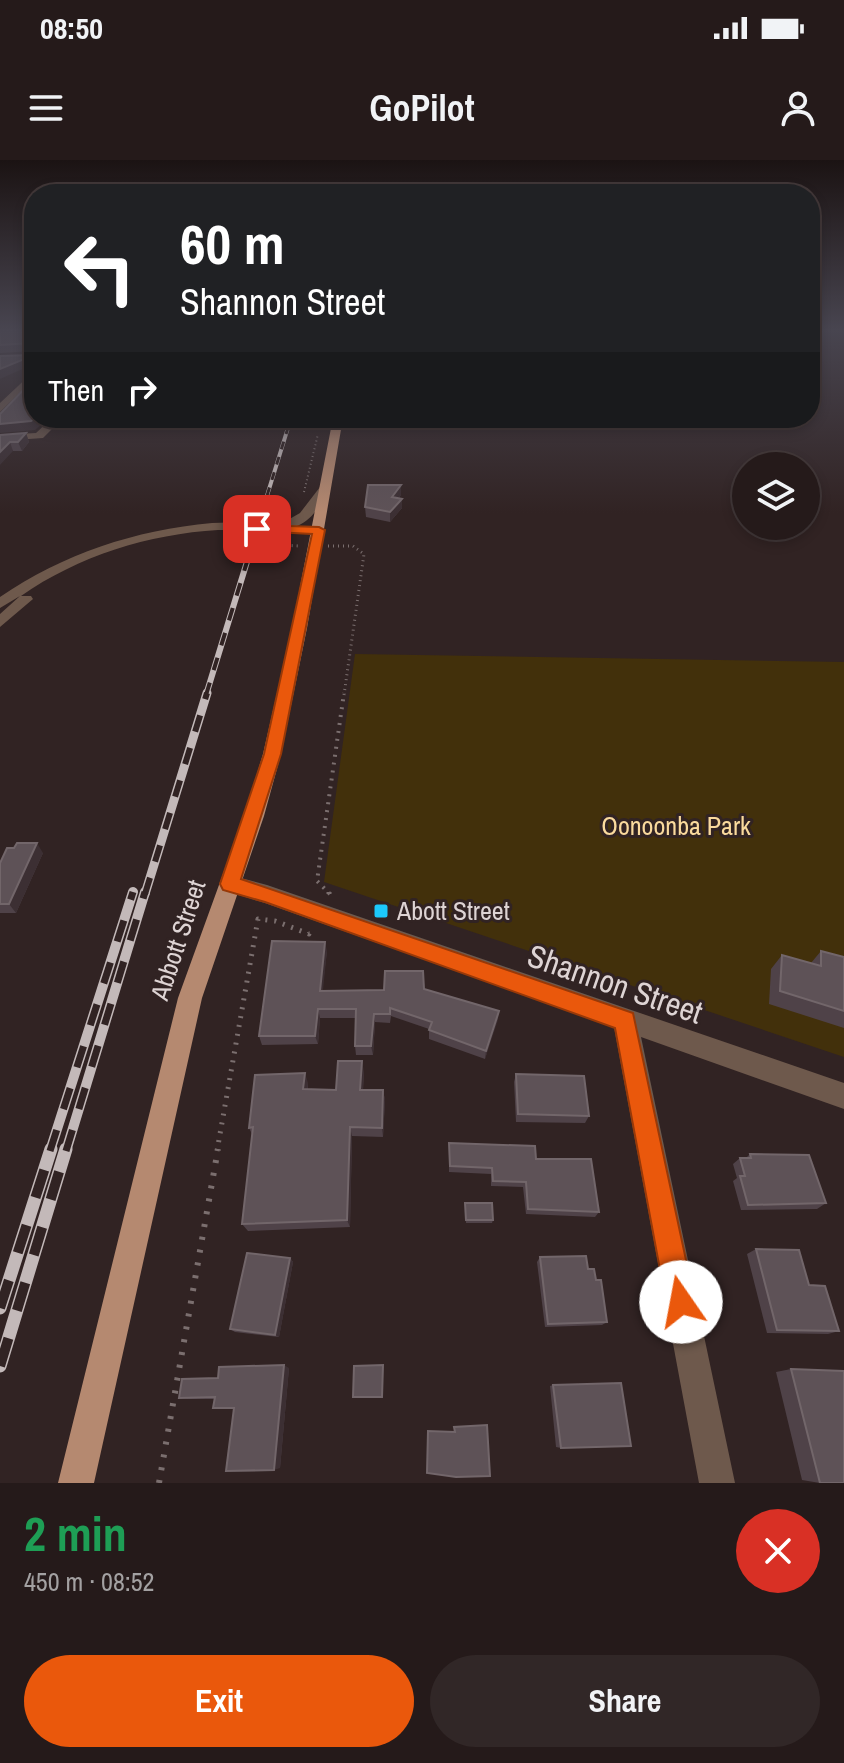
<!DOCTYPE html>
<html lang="en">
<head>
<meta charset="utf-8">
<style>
	body { margin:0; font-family:"Archivo Narrow",sans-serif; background:#312727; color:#f1f3f6; height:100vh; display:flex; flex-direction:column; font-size:30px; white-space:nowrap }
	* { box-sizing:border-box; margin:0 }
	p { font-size:26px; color:#a3a1a2 }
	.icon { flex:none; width:44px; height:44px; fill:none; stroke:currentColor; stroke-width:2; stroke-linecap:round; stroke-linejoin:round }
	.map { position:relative; height:1323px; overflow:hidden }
	.details { display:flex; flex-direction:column; background:#251a1a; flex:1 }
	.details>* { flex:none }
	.banner { position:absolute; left:24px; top:24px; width:796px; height:244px; border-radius:32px; box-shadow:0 4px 12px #0003,0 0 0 2px #423839; background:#202124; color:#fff; overflow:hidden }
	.controls { position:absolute; left:732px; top:292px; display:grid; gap:16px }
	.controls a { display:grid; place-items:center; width:88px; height:88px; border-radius:50%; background:#251a1a; box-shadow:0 4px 12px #0003,0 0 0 2px #423839; font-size:40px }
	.pin { position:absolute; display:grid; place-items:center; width:68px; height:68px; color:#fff; margin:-34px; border-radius:16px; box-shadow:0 4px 12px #0006 }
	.me { position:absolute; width:88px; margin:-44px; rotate:348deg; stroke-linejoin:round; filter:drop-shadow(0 0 6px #0008) }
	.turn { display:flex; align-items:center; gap:28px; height:168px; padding:0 24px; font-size:36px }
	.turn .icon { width:104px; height:104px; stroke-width:2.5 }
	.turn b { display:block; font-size:56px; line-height:68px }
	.then { display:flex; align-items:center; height:76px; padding:0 24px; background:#0003; gap:16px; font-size:30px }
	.round { display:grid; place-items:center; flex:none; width:84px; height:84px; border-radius:42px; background:#312727 }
	.overview { display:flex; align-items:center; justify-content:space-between; height:136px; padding:0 24px }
	h1 { font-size:48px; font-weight:800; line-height:60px; color:#1e9e55 }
	.action { display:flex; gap:16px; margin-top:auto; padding:16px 24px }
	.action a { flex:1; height:92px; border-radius:48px; background:#ea580c; color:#fff; font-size:32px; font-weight:800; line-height:92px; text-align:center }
	.action a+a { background:#312727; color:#f1f3f6 }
	.status { display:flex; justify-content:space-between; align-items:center; height:56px; padding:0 40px; background:#251a1a; direction:ltr }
	.status svg { height:22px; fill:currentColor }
	header { display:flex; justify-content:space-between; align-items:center; height:104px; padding:0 24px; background:#251a1a; font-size:36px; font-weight:800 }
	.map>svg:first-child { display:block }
	.green { fill:#42300b }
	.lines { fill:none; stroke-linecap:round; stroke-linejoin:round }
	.path-far4 { stroke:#7b6f6f; stroke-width:2; stroke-dasharray:1 3; stroke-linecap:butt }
	.path-far3 { stroke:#7b6f6f; stroke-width:3; stroke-dasharray:1 4; stroke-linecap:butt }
	.path-far2 { stroke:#7b6f6f; stroke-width:4; stroke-dasharray:2 6; stroke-linecap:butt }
	.path-far1 { stroke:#7b6f6f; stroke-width:5; stroke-dasharray:2 7; stroke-linecap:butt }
	.path { stroke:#7b6f6f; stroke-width:6; stroke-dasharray:3 10; stroke-linecap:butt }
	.minor { fill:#6e594c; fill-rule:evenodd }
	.major { fill:#b58970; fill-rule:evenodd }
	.rail-far4-casing { stroke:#c3b9b9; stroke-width:4 }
	.rail-far3-casing { stroke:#c3b9b9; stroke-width:6 }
	.rail-far2-casing { stroke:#c3b9b9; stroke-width:9 }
	.rail-far1-casing { stroke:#c3b9b9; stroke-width:10 }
	.rail-casing { stroke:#c3b9b9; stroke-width:13 }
	.rail-far4 { stroke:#312323; stroke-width:3; stroke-dasharray:8; stroke-linecap:butt }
	.rail-far3 { stroke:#312323; stroke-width:4; stroke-dasharray:13; stroke-linecap:butt }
	.rail-far2 { stroke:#312323; stroke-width:6; stroke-dasharray:17; stroke-linecap:butt }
	.rail-far1 { stroke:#312323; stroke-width:7; stroke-dasharray:22; stroke-linecap:butt }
	.rail { stroke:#312323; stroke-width:10; stroke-dasharray:29; stroke-linecap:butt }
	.wall { fill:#4f4248 }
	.shaded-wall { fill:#3c2f33 }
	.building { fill:#5e5257; stroke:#72666a; stroke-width:2 }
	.route { fill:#ea580c; stroke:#983908; stroke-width:2 }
	.poi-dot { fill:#1cc9fc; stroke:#312323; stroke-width:3 }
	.labels { text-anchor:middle; stroke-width:6; stroke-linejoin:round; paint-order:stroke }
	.park-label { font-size:26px; fill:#fada9d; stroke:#312323 }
	.poi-label { font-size:26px; fill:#ded4d4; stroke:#312323; text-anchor:start }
	.street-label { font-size:26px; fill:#ded4d4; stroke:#312323 }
	.near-street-label { font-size:32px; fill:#ded4d4; stroke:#312323 }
</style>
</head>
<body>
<div class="status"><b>08:50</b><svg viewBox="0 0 49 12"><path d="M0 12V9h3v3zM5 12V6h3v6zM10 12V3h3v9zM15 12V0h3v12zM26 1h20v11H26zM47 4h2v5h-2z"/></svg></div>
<header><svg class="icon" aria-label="menu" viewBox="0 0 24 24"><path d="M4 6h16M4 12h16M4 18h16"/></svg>GoPilot<svg class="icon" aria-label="person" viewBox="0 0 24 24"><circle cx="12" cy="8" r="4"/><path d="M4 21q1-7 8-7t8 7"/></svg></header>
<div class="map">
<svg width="844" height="1323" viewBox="0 0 844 1323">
	<rect width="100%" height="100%" fill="#312323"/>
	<path class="green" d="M355,494L844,502V897L324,722Z"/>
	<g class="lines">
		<path class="path-far4" d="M304,332L318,274"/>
		<path class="path-far3" d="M273,380L282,385L299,386
			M328,386H353L364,394L344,535"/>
		<path class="path-far2" d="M330,734L317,721L344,533"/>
		<path class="path-far1" d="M329,732V736
			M217,991L258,759L275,761L309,774L312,769"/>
		<path class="path" d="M159,1323L218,989"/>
		<path class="minor" d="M34,211V219L0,252V243Z
			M52,258H63L43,278L0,281V275L36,273Z
			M106,258H116L106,268L101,265Z
			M205,258H215L209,263Z
			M320,327L330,330C321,343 313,360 297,366C272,375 244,369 218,370C149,374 78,396 21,436H31L33,439L0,467V454L20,436L0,448V437C63,394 135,370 212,363C237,361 261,365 286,361L300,353Z
			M230,715L267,725L844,923V949L641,877L735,1323H699L614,867L265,743L222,730L219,724L222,718Z"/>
		<path class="major" d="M333,258H343L307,468L281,594L264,656L202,838L94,1323H58L178,838L244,656L263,594L292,468Z"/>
		<g class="rail-far4-casing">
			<path id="rail-far4" d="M253,381L291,258"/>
		</g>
		<g class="rail-far3-casing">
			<path id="rail-far3" d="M206,535L254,379"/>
		</g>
		<g class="rail-far2-casing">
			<path id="rail-far2" d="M145,734L207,533"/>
		</g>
		<g class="rail-far1-casing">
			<path id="rail-far1" d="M50,991L133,732
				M66,991L145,732"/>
		</g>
		<g class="rail-casing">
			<path id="rail" d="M0,1148L51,989
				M0,1206L66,989"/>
		</g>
		<use href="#rail-far4" class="rail-far4"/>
		<use href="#rail-far3" class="rail-far3"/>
		<use href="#rail-far2" class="rail-far2"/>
		<use href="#rail-far1" class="rail-far1"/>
		<use href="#rail" class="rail"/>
	</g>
	<path class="wall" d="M34,168V191L0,193V169Z
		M126,258H192L190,261H127Z
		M26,273L29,282L22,291H13L0,275Z
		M401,335L399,338L402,339V348L390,362L366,357L365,347Z
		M43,693L16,753H0V703Z
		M327,791L322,831L424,829L499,851L485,899L429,879V869L391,856L390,863L375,862L373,895H356L355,886V858H320L318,884L262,885L259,876Z
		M821,791L844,797V868L769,844L771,809L782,795L811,803Z
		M364,912L363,930H383L385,940L383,977L352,976L350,1067L248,1071L242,1064L252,974L249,968L308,923V929L336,930Z
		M516,914L589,956L585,963L516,962L514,922Z
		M449,983L536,999L599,1052L595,1057L526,1054L523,1027L491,1026V1014L449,1012Z
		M750,994L826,1043L817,1049L741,1050L733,1021L737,1018L733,1004L740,998H746Z
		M465,1043L493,1060L492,1063H466Z
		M756,1089L809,1125L839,1171L828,1174L767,1173L747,1094Z
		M540,1097L588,1109L607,1162L602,1165L545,1167L537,1102Z
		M290,1098L293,1102L279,1177L235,1172L230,1169Z
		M289,1208L280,1308L234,1249L213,1248L215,1239H189L179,1238L218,1218Z
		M791,1209L820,1323L802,1320L776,1212Z
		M553,1225L561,1288L556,1287L550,1226Z"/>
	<path class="shaded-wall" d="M34,195V204L0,219V209Z
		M35,258H49L35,270L0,273V264Z
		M26,273L29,282L22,291L18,282Z
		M10,282L13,291L0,305V292Z
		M401,325V335L392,346V337Z
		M402,339V348L390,362V352Z
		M37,683L43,693L16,753L9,744Z
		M325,782L327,791L322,840L320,831Z
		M318,849L320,858L318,884L315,876Z
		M499,851L498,860L485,899L486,891Z
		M374,854L375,862L373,895L371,886Z
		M362,901L364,912L362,940L360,930Z
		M305,913L308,923L307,939L303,929Z
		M383,930L385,940L383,977L382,968Z
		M350,967L352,976L350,1067L347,1060Z
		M290,1098L293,1102L279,1177L275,1175Z
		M284,1205L289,1208L280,1308L274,1310Z"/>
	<path class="building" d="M34,168V192L31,183L0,185V169Z
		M34,192V195L0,209V196L31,195Z
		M34,219V258H35L31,261L0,264V254Z
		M26,273L18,282H10L0,292V275Z
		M368,325H401L392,337L402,339L390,352L365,347Z
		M17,683H37L9,744H0V703L7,688H14Z
		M272,781L325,782L320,831L384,830L385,811H423L424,829L499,851L486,891L429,870L432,862L390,848V854H374L371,886H355L356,849H318L315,876H259Z
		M821,791L844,797V851L780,831L782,795L821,806Z
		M338,901H362L360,930H383L382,968L350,967L347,1060L242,1064L253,967L249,968L255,915L305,913L303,929L336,930Z
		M516,914L584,916L589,956L518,954Z
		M449,983L535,986L536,999H591L599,1052L528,1049L526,1022L493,1021L492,1008L450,1006Z
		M750,994L809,995L826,1043L748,1045L740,1016H745L740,998H751Z
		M465,1043H492L493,1060H466Z
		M756,1089L799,1090L809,1125L825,1126L839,1171L777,1170Z
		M247,1093L290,1098L275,1175L230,1169Z
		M586,1096L588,1109H594L596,1120H601L607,1162L548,1164L540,1097Z
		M284,1205L274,1310L226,1311L234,1248H213L215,1237L179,1238L182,1219L218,1218L219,1207Z
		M383,1205L382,1237H353L354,1206Z
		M791,1209L844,1211V1323H820Z
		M621,1223L631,1286L561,1288L553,1225Z
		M487,1265L490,1316L456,1317L427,1313L428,1271L455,1272L454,1267Z"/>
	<linearGradient id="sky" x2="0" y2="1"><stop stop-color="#1b1313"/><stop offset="0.48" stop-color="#484550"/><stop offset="1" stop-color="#484550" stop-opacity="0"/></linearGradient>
	<rect width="844" height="353" fill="url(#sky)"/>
	<path class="route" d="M257,365L319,367L325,370L281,594L241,719L633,853L695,1142L691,1152L681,1156L671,1152L666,1142L615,868L265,742L223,730L220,724L264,594L312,374L253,371L252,369Z"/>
	<rect class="poi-dot" x="373" y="743" width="16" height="16" rx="4"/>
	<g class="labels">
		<g class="park-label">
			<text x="676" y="675">Oonoonba Park</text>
		</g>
		<g class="poi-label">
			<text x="397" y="760">Abott Street</text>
		</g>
		<g class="street-label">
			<text transform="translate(178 780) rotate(-72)" y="9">Abbott Street</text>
		</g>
		<g class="near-street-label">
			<text transform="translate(615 824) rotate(19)" y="11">Shannon Street</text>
		</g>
	</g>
</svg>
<div class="controls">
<a><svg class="icon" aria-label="layers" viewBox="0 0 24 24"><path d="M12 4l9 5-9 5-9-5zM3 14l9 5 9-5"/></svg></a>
</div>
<div class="pin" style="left:257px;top:369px;background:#d93025"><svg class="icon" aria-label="arrive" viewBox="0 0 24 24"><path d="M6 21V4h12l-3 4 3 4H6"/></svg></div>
<svg class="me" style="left:681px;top:1142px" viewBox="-20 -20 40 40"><circle r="19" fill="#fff"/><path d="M0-13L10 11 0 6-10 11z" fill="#ea580c"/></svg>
<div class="banner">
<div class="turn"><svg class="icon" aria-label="left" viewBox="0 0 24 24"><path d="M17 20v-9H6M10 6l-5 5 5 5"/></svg><div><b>60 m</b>Shannon Street</div></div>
<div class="then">Then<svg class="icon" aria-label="right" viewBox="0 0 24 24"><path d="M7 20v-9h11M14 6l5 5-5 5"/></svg></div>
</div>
</div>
<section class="details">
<div class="overview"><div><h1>2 min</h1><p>450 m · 08:52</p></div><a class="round" style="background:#d93025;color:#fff"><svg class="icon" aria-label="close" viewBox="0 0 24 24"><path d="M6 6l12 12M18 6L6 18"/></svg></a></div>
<div class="action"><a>Exit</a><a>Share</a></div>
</section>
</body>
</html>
